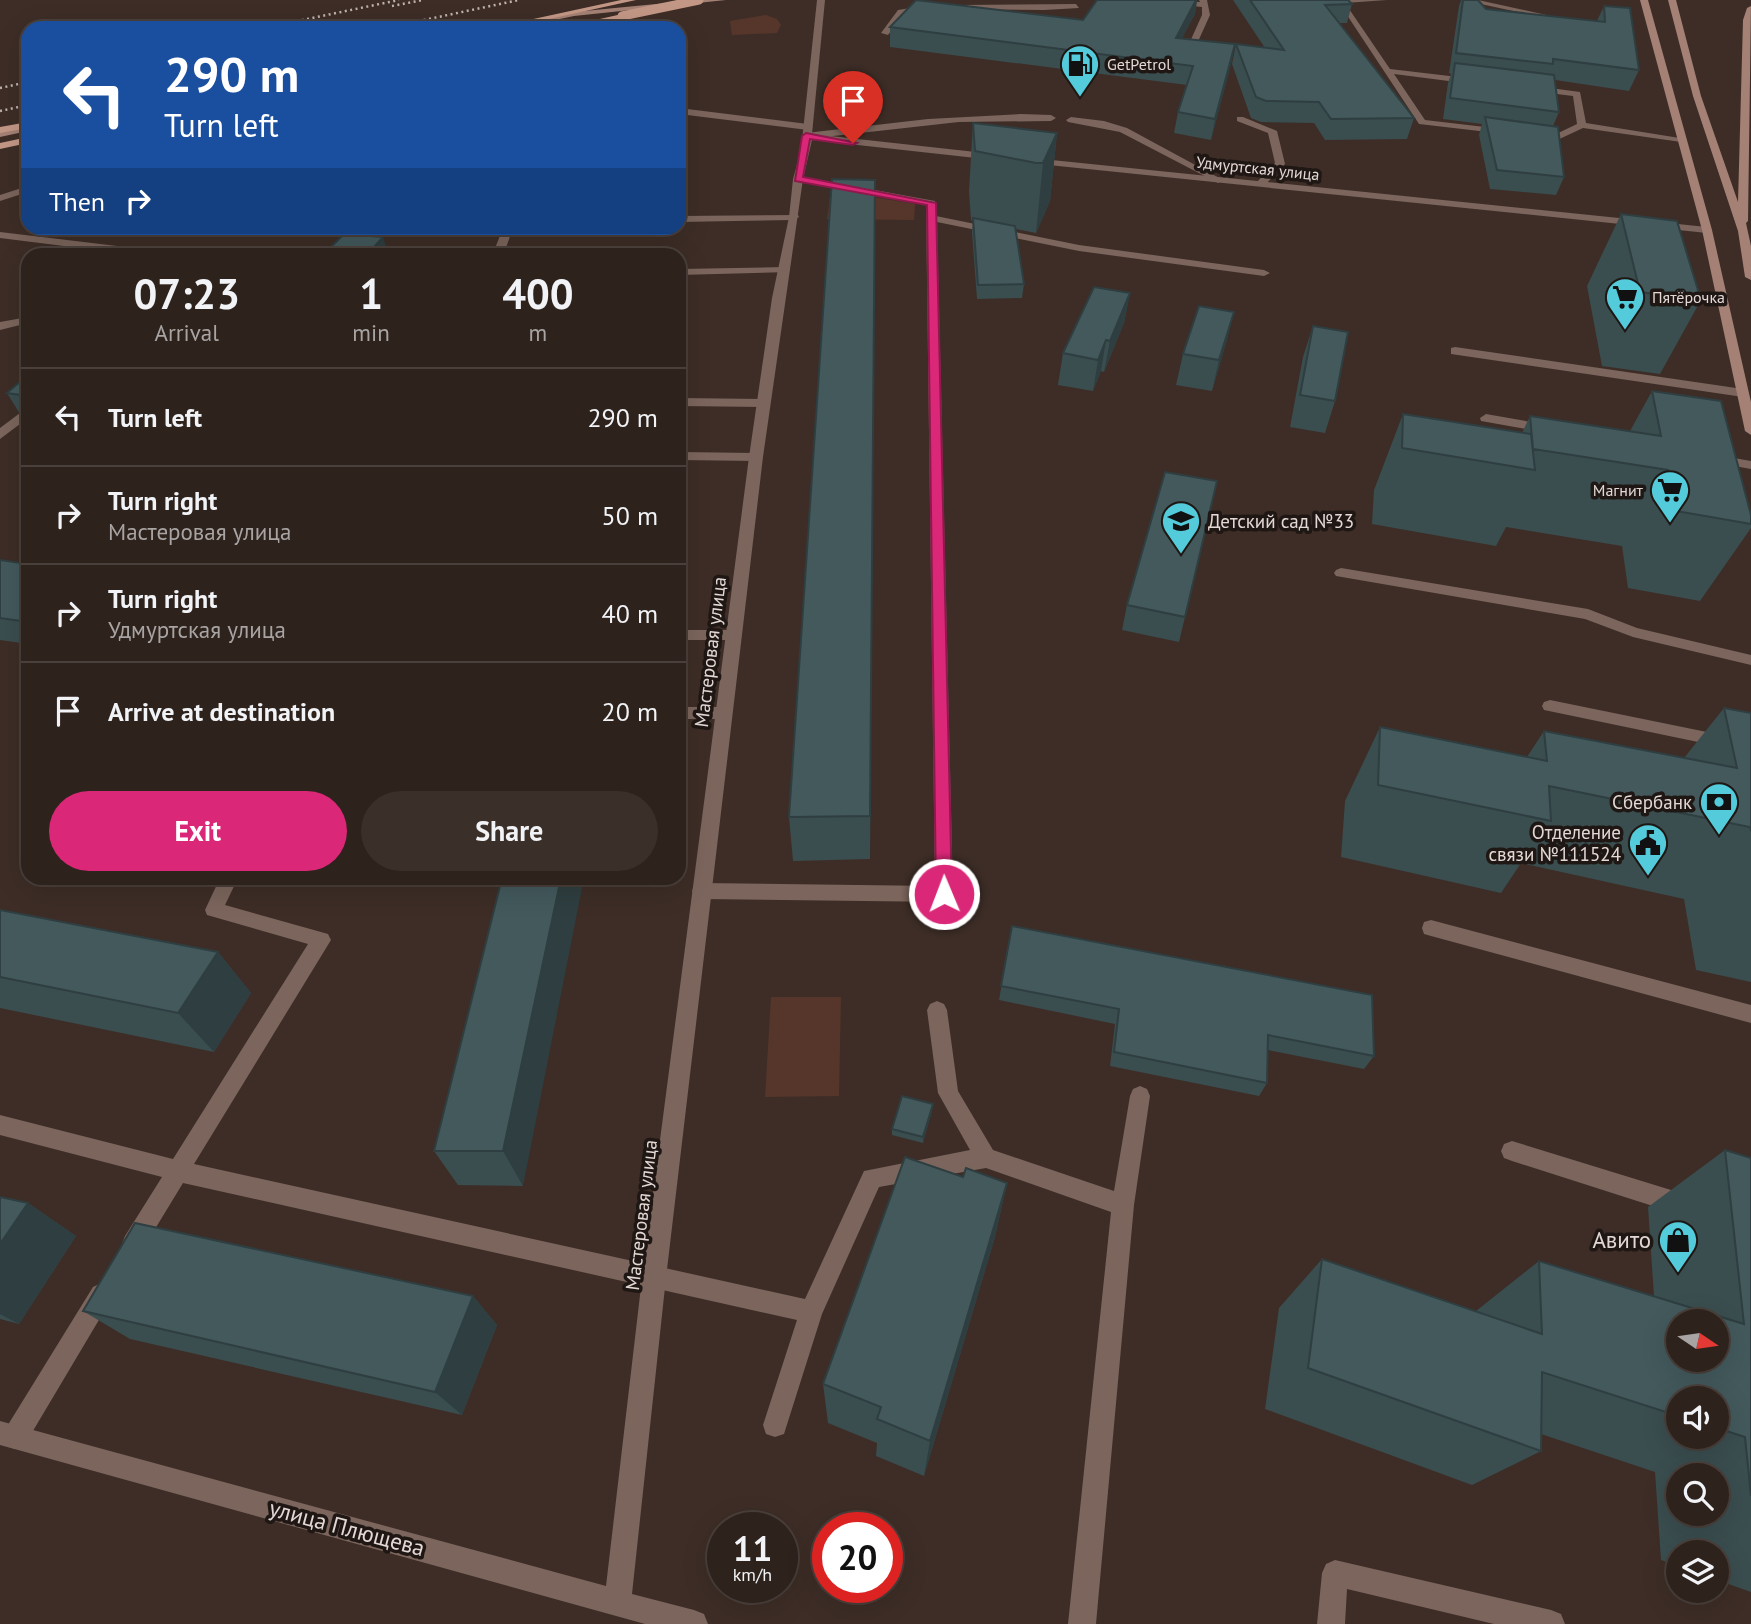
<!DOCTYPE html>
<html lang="en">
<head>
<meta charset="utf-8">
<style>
	body { margin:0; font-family:"PT Sans",sans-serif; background:#3a2f29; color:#f1f3f6; height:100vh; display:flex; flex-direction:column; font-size:26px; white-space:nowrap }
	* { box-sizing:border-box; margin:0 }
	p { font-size:23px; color:#a7a4a3 }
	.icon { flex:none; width:38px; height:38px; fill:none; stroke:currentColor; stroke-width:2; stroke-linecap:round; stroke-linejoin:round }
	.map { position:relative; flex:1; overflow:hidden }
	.side { position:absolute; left:21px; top:248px; width:665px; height:637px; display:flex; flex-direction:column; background:#2e221c; border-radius:21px; box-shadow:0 7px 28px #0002,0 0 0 2px #493f3b }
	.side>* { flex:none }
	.hud { position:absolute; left:21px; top:21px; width:665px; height:214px; border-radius:21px; box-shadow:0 7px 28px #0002,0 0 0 2px #493f3b; background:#1a4fa0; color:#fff; overflow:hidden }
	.needle { width:46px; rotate:103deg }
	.controls { position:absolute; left:1666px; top:1309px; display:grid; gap:14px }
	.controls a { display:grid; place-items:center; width:63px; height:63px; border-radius:50%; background:#2e221c; box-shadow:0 7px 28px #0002,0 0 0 2px #493f3b; font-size:35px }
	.speed { position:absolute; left:707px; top:1512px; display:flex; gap:14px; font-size:35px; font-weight:700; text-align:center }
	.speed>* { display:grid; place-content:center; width:91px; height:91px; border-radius:50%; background:#2e221c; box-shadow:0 7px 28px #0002,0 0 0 2px #493f3b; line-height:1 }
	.speed small { font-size:18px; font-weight:400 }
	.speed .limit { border:10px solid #d22; background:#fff; color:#111 }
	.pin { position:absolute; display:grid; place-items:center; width:60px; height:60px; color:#fff; margin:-72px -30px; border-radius:50% 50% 50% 0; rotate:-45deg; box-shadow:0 0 7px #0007 }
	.pin .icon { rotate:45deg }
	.me { position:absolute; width:77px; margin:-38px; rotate:359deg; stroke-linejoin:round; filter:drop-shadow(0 0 5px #0008) }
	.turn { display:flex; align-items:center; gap:24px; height:147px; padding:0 28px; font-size:32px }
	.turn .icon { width:91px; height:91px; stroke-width:2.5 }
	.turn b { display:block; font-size:49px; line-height:60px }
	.then { display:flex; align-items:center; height:66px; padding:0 28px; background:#0003; gap:14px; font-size:26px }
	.eta { display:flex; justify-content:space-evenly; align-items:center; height:119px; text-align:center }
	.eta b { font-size:42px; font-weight:700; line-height:49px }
	.action { display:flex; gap:14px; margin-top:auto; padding:14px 28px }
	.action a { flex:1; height:80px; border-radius:42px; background:#db2777; color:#fff; font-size:28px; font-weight:700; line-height:80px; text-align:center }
	.action a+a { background:#3a2f29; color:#f1f3f6 }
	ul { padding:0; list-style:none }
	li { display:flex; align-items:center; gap:21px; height:98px; padding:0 28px; border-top:2px solid #493f3b }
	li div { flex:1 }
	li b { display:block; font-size:26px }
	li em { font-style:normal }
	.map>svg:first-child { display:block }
	.green { fill:#56362a }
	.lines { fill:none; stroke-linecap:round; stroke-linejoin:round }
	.lane { fill:#7b655c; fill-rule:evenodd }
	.street { fill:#7b655c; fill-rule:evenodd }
	.secondary { fill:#a48174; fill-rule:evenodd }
	.primary { fill:#c39786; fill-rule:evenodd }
	.rail { stroke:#bfb3af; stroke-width:2.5; stroke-dasharray:2 3.5; stroke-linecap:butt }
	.primary-bridge { stroke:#c39786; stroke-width:9 }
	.wall { fill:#3a4d4f; fill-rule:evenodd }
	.shaded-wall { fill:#2f3e40 }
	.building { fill:#43595c; stroke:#2f3e40; stroke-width:2; fill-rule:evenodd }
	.route { fill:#db2777; stroke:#8e194d; stroke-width:2 }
	.labels { text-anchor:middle; stroke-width:7; stroke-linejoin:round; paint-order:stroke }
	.far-poi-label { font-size:16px; fill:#e3d8d4; stroke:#1f1714; text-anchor:start }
	.far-street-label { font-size:16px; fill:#e3d8d4; stroke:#1f1714 }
	.poi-label { font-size:19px; fill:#e3d8d4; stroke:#1f1714; text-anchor:end }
	.street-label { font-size:19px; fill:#e3d8d4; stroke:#1f1714 }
	.near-poi-label { font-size:23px; fill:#e3d8d4; stroke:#1f1714; text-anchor:end }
	.near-street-label { font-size:23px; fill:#e3d8d4; stroke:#1f1714 }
</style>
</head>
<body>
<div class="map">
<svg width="1751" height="1624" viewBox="0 0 1751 1624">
	<rect width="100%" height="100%" fill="#3d2d26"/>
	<path class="green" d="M766,15L777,19L781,25L777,33L732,35L730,21Z
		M831,190L915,204L914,220L827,219Z
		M771,997H841L839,1096L765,1097Z"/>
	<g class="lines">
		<path class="lane" d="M1131,0L1200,2L1199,0H1207L1210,15L1191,57L1184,55L1202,15V7Z
			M1337,0H1387L1345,3L1390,69L1475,79L1476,81L1472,84L1394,74L1425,120L1502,129L1505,130V134L1419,124Z
			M1462,0H1478L1569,20L1565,22Z
			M1076,4L1079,8L1044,10L960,9L956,7L960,5Z
			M929,5L932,9L904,14L888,35L881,33L898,10Z
			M1535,86L1580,92L1586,123L1686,139L1681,142L1583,128L1553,142L1533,138V134L1552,136L1577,124L1573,96L1532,91V87Z
			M679,108L808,124L813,127L808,130L679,114Z
			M1021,114L1051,115L1056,118L1051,121L959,122L806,139L801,136L806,133L928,119Z
			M1071,117L1104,121L1127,128L1223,180L1218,183L1120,132L1068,122L1066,120Z
			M1237,117H1243L1277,131L1285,164L1264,186L1255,184L1275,163L1268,133L1237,121Z
			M798,176L935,201L936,216L1079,245L1264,270L1270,273L1264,276L1079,251L937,222L953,894L951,899L944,902L701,899L694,896L692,891L694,886L701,883L935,886L926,205L794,181V177Z
			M28,186V192L0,201V195Z
			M798,215L799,217L794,220L679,222V216Z
			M503,228H513L503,256H492Z
			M0,232L159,251L164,254L144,256L0,238Z
			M784,267L790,270L788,272L679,275V269Z
			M28,317V323L0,330V322Z
			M1455,347L1743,389L1749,393L1743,397L1451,354V348Z
			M679,398L763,399L769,403L763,407L679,406Z
			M28,407V418L0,439V428Z
			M1486,414L1548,425L1554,429L1548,433L1481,421L1480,418Z
			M679,452L756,453L763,457L756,461L679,460Z
			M1717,455L1751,461V469L1712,462V456Z
			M1341,568L1588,609L1637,628L1751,655V665L1633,637L1585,619L1336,576L1334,573L1336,570Z
			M679,630H734L742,635L734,640H679Z
			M1550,700L1751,741V753L1544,710L1542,706L1544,702Z
			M679,707H724L732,713L724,719H679Z
			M220,878H238L225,905L321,932L328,934L331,940L194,1164L805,1299L864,1171L970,1150L938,1093L927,1010L930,1004L937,1001L944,1004L947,1010L958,1091L993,1150L1114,1191L1130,1096L1133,1089L1140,1086L1147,1089L1150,1096L1134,1205L1096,1624H1068L1111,1212L986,1168L879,1187L822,1314L784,1434L775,1437L766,1434L763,1425L797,1320L183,1183L141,1252L133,1255L125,1252L122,1244L125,1236L162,1177L0,1135V1115L173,1159L308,944L207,915L205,910Z
			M1431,920L1751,1005V1023L1431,936L1424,934L1422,928L1424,922Z
			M1512,1141L1684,1194L1692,1197L1695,1205L1692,1213L1684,1216L1512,1161L1504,1158L1501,1151L1504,1144Z
			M101,1283L109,1287L113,1295L109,1303L24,1446L15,1449L6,1446L3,1437L6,1428L93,1287Z
			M1335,1560L1551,1610L1561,1614L1565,1624H1494L1347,1589L1345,1624H1317L1322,1573L1326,1564Z"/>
		<path class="street" d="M817,0H825L812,134L994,154L999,157L994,160L812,140L803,179L763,457L666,1278L632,1594L694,1610L704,1614L708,1624H645L0,1445V1421L606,1586L642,1278L749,457L772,298L789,217L793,179L801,150Z
			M1032,158L1707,227L1712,230L1707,233L1029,163V159Z"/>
		<path class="secondary" d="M697,0H726L574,16L516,28H500L574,12Z
			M1640,0H1648L1712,230L1751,402V435L1745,431L1702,230Z
			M1668,0H1676L1701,96L1738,202L1743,20L1747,8L1751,6L1748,221L1746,223L1751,246V280L1745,277L1738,231L1693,96Z
			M28,125V131L0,137V131Z"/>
		<path class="primary" d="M621,0H636L508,28H492Z
			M622,14L625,18L576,28H560Z
			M28,122V128L0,133V127Z
			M28,137V143L0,149V143Z"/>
		<path class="rail" d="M392,6L423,0
			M264,28L399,0
			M368,28L393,23
			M386,28L519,0
			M0,88L28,82
			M0,111L28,105"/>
		<path class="primary-bridge" d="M622,16L699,0"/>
	</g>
	<path class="wall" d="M1097,0H1197L1195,14L1182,38L1235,44L1231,64L1211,140L1174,133L1178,112L1187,85L890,47V27L1083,20Z
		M1233,0H1348L1352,4L1347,23H1339L1414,118L1407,139L1325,140L1314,123L1261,122L1251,118L1232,64L1236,44L1265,48Z
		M1461,0H1478L1486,9L1597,21L1604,6L1639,70L1629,91L1555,80L1559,112L1553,126L1564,177L1556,195L1490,189L1479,135L1482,124L1443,119L1448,83L1451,74L1449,73L1459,6Z
		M973,123L1057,133L1050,201L1036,233L1016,229L1024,284L1022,298L977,299L972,232L973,221L971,220L969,191Z
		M875,180L870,859L793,861L789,817Z
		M1621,214L1701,300L1660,374L1602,366L1587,286Z
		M127,228H206L195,237L128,230Z
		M1130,293L1124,323L1104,372L1101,371L1093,391L1058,385L1063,353Z
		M1234,312L1226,343L1212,391L1176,385L1183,354Z
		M1313,326L1335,401L1325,433L1290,427L1303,357Z
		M28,375V427L7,393Z
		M1652,391L1751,515V528L1700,601L1628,588L1622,546L1506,527L1496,546L1372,524L1374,490L1403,414L1522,433L1530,416L1630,431Z
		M0,560L28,564V644L0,640Z
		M1127,605L1185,617L1179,642L1122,630Z
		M1724,708L1751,713V982L1696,970L1684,899L1521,863L1501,893L1341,857L1345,801L1380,727L1527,757L1544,731L1684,758Z
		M502,878L523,1186L458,1185L434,1151Z
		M0,910L218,952L251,993L214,1052L0,1008Z
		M1012,926L1374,1056L1364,1069L1268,1050L1267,1083L1259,1096L1110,1066L1115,1024L999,1000Z
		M932,1111L923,1143L892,1135V1129Z
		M1725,1150L1751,1158V1592L1717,1580V1552H1678V1566L1661,1560L1655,1472L1541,1434V1451L1472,1485L1265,1409L1279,1308L1322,1259L1476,1311L1539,1261L1654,1296L1648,1207ZM1678,1398H1717V1437H1678ZM1678,1475H1717V1514H1678Z
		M963,1177L1007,1183L995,1237L924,1476L876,1456L877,1443L828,1423L823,1384Z
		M0,1197L28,1203L76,1236L19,1324L0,1319Z
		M473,1296L497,1325L462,1415L130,1339L83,1311Z"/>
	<path class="shaded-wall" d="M1196,0H1197L1195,14L1172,57L1176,38Z
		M1235,44L1231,64L1211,140L1215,119Z
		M1057,133L1050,201L1036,233L1043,163Z
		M875,222L870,859V816Z
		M191,228H206L195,237Z
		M383,237L388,253L385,256H366Z
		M1130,293L1124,323L1104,372L1110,341Z
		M1234,312L1226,343L1212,391L1219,360Z
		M1106,340L1101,371L1093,391L1098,360Z
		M561,878H584L523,1186L503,1151Z
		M218,952L251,993L214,1052L178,1013Z
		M933,1104L932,1111L923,1143V1137Z
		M1007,1183L995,1237L924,1476L930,1441Z
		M28,1203L76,1236L19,1324L0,1314V1244Z
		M473,1296L497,1325L462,1415L435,1392Z"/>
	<path class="building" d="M916,0L1083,20L1097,0H1196L1176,38L1235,44L1215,119L1178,112L1193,66L890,27Z
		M1250,0H1348L1352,4L1325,5L1414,118L1331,119L1319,102L1266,101L1256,97L1236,44L1284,50Z
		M1463,0H1478L1486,9L1605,22L1604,6L1630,8L1639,70L1553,59V64L1456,53Z
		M1455,63L1554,75L1559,112L1450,98Z
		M1485,117L1558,127L1564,177L1497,170Z
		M973,123L1057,133L1043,163H1036L975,151Z
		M832,179L875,180L870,816L789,817Z
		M1621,214L1677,221L1701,300L1640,292Z
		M973,218L1015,226L1024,284L978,285Z
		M344,234L383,237L366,256H322Z
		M1094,287L1130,293L1110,341L1106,340L1098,360L1063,353Z
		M1199,306L1234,312L1219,360L1183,354Z
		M1313,326L1348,332L1335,401L1300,395Z
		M28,375V396L7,393Z
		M1652,391L1721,401L1751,515V524L1676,511L1668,470L1533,449L1530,416L1661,436Z
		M1403,414L1531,434L1535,470L1402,448Z
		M1165,472L1217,481L1185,617L1127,605Z
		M0,560L28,564V622L0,618Z
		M1724,708L1751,713V831L1750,827L1549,786L1551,821L1378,785L1380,727L1547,761L1544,731L1737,768Z
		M502,878H561L503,1151H434Z
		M0,910L218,952L178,1013L0,977Z
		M1012,926L1372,995L1374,1056L1268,1035L1267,1083L1114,1052L1119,1009L1001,986Z
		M902,1096L933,1104L923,1137L892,1129Z
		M1725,1150L1751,1158V1496L1745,1437L1717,1428V1398H1678V1416L1542,1372L1541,1451L1308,1368L1322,1259L1542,1334L1539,1261L1744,1324ZM1678,1321H1717V1360H1678Z
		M905,1157L963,1177L966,1168L1007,1183L930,1441L877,1419L881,1407L823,1384Z
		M0,1197L28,1203L0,1244Z
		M135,1223L473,1296L435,1392L83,1311Z"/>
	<path class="route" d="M806,133L857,143L853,145L810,139L803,177L936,203L952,894L950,899H938L936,894L927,205L795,181L802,136Z"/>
	<defs>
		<g id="fuel-pin" transform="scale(2.0125)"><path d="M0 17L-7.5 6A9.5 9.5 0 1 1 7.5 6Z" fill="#53cbdb" stroke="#1f1714"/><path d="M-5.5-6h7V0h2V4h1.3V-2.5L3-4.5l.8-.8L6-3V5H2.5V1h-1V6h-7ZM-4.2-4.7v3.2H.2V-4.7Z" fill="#111"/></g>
		<g id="supermarket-pin" transform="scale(2.0125)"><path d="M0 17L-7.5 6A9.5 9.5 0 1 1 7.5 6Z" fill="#53cbdb" stroke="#1f1714"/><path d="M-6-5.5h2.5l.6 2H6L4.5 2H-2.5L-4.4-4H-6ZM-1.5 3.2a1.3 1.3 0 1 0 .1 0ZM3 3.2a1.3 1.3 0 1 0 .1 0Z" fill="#111"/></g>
		<g id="school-pin" transform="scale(2.0125)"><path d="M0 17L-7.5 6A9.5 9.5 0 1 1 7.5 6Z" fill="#53cbdb" stroke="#1f1714"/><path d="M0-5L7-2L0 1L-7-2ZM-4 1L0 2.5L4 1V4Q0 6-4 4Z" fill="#111"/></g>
		<g id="bank-pin" transform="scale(2.0125)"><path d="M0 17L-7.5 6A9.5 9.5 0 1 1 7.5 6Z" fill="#53cbdb" stroke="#1f1714"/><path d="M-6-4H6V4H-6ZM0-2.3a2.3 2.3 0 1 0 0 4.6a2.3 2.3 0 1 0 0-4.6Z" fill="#111"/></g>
		<g id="civic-pin" transform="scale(2.0125)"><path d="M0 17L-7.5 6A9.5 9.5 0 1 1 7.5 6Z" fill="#53cbdb" stroke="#1f1714"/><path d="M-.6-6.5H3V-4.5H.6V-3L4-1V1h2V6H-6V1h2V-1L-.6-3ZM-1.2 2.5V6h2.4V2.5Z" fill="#111"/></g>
		<g id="shop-pin" transform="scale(2.0125)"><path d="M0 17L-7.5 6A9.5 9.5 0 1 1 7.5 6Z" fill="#53cbdb" stroke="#1f1714"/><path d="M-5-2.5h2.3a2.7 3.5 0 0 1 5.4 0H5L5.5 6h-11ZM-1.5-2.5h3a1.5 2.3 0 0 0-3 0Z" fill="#111"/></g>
	</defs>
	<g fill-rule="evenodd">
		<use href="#fuel-pin" x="1080" y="64"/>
		<use href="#supermarket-pin" x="1625" y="297"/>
		<use href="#supermarket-pin" x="1670" y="490"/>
		<use href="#school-pin" x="1181" y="521"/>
		<use href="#bank-pin" x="1719" y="802"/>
		<use href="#civic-pin" x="1648" y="843"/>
		<use href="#shop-pin" x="1678" y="1240"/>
	</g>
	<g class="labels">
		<g class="far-poi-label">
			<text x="1107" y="70">GetPetrol</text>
			<text x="1652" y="303">Пятёрочка</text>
			<text x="1643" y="496" text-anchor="end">Магнит</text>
		</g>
		<g class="far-street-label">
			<text transform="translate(1258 168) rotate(6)" y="6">Удмуртская улица</text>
		</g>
		<g class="poi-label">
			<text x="1208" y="528" text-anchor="start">Детский сад №33</text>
			<text x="1692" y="809">Сбербанк</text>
			<text x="1621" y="839">Отделение<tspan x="1621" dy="22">связи №111524</tspan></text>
		</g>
		<g class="street-label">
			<text transform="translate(710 652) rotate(-83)" y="7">Мастеровая улица</text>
			<text transform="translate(641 1215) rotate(-83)" y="7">Мастеровая улица</text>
		</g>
		<g class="near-poi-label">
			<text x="1651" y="1248">Авито</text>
		</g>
		<g class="near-street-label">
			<text transform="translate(347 1528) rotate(15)" y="8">улица Плющева</text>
		</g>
	</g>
</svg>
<div class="controls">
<a><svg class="needle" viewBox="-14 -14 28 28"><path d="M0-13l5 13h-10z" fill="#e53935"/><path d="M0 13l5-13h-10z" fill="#a7a4a3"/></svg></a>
<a><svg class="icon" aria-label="sound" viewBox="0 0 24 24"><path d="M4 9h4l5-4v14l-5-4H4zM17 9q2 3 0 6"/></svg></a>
<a><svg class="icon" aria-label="search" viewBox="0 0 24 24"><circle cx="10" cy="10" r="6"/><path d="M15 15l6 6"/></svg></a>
<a><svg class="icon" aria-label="layers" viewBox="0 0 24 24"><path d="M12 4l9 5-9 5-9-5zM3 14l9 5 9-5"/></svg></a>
</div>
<div class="speed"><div>11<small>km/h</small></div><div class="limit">20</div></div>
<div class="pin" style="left:853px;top:143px;background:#d93025"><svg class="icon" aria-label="arrive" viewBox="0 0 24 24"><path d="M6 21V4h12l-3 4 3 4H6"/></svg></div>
<svg class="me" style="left:944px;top:894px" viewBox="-20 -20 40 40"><circle r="17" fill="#db2777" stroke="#fff" stroke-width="3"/><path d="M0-11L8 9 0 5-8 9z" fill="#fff"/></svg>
<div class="hud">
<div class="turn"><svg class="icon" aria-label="left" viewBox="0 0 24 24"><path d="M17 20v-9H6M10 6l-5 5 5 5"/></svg><div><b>290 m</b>Turn left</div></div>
<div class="then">Then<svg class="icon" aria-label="right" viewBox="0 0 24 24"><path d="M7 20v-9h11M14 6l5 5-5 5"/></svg></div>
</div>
<section class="side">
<div class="eta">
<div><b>07:23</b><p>Arrival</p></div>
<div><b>1</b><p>min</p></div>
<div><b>400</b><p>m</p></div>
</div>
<ul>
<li><svg class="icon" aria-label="left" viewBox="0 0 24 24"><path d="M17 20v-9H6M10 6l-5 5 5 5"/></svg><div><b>Turn left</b></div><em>290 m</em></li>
<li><svg class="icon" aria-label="right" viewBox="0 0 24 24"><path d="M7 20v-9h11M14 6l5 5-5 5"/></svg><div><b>Turn right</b><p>Мастеровая улица</p></div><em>50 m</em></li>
<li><svg class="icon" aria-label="right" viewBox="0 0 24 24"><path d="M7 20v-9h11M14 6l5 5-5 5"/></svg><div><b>Turn right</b><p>Удмуртская улица</p></div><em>40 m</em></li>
<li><svg class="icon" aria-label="arrive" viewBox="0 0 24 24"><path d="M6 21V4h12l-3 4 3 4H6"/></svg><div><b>Arrive at destination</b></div><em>20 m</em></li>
</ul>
<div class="action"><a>Exit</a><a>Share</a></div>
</section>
</div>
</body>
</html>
